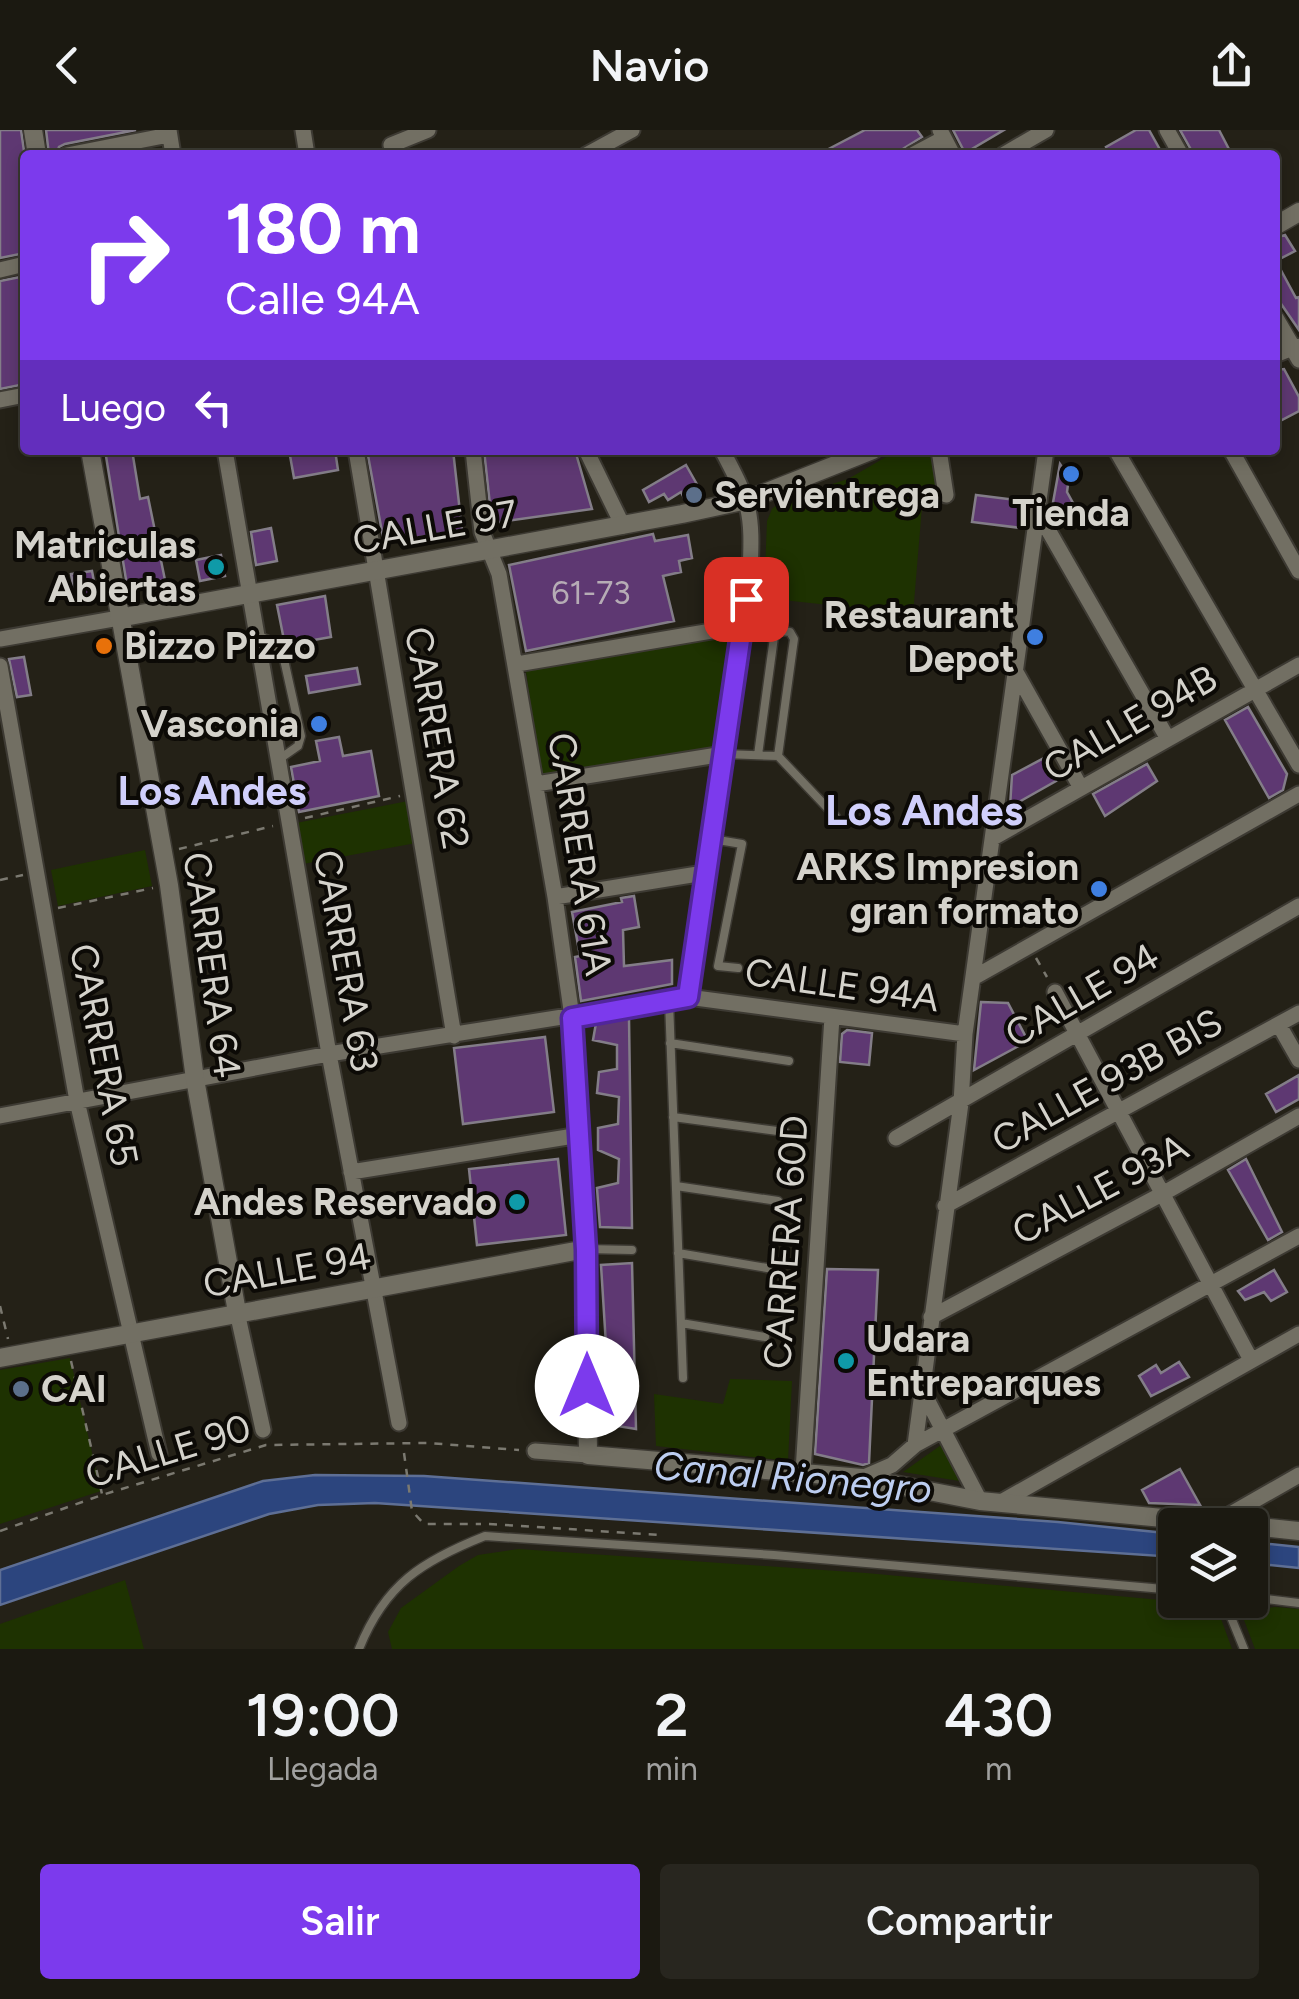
<!DOCTYPE html>
<html lang="es">
<head>
<meta charset="utf-8">
<style>
	body { margin:0; font-family:Figtree,sans-serif; background:#28261f; color:#f1f3f6; height:100vh; display:flex; flex-direction:column; font-size:38px; white-space:nowrap }
	* { box-sizing:border-box; margin:0 }
	p { font-size:32px; color:#a0a09f }
	.icon { flex:none; width:55px; height:55px; fill:none; stroke:currentColor; stroke-width:2; stroke-linecap:round; stroke-linejoin:round }
	.map { position:relative; height:1519px; overflow:hidden }
	.panel { display:flex; flex-direction:column; background:#1b1911; flex:1 }
	.panel>* { flex:none }
	.guide { position:absolute; left:20px; top:20px; width:1260px; height:305px; border-radius:10px; box-shadow:0 5px 15px #0003,0 0 0 2px #393831; background:#7c3aed; color:#fff; overflow:hidden }
	.fabs { position:absolute; left:1158px; top:1378px; display:grid; gap:20px }
	.fabs a { display:grid; place-items:center; width:110px; height:110px; border-radius:10px; background:#1b1911; box-shadow:0 5px 15px #0003,0 0 0 2px #393831; font-size:50px }
	.pin { position:absolute; display:grid; place-items:center; width:85px; height:85px; color:#fff; margin:-42px; border-radius:20px; box-shadow:0 5px 15px #0006 }
	.me { position:absolute; width:110px; margin:-55px; rotate:0deg; stroke-linejoin:round; filter:drop-shadow(0 0 8px #0008) }
	.turn { display:flex; align-items:center; gap:35px; height:210px; padding:0 40px; font-size:45px }
	.turn .icon { width:130px; height:130px; stroke-width:2.5 }
	.turn b { display:block; font-size:70px; line-height:85px }
	.then { display:flex; align-items:center; height:95px; padding:0 40px; background:#0003; gap:20px; font-size:38px }
	.eta { display:flex; justify-content:space-evenly; align-items:center; height:170px; text-align:center }
	.eta b { font-size:60px; font-weight:600; line-height:70px }
	.action { display:flex; gap:20px; margin-top:auto; padding:20px 40px }
	.action a { flex:1; height:115px; border-radius:10px; background:#7c3aed; color:#fff; font-size:40px; font-weight:600; line-height:115px; text-align:center }
	.action a+a { background:#28261f; color:#f1f3f6 }
	header { display:flex; justify-content:space-between; align-items:center; height:130px; padding:0 40px; background:#1b1911; font-size:45px; font-weight:600 }
	.map>svg:first-child { display:block }
	.green { fill:#1e3201 }
	.water { fill:#2c457e; stroke:#5e6f95; stroke-width:2.5 }
	.building { fill:#5e3872; stroke:#837d88; stroke-width:2.5 }
	.lines { fill:none; stroke-linecap:round; stroke-linejoin:round }
	.service-casing { stroke:#3d3a33; stroke-width:11 }
	.minor-casing { stroke:#3d3a33; stroke-width:19 }
	.tertiary-casing { stroke:#3d3a33; stroke-width:21 }
	.path { stroke:#7b7970; stroke-width:2.5; stroke-dasharray:8 8; stroke-linecap:butt }
	.service { stroke:#726f63; stroke-width:8 }
	.minor { stroke:#726f63; stroke-width:15 }
	.tertiary { stroke:#726f63; stroke-width:18 }
	.route-casing { stroke:#51269a; stroke-width:25 }
	.route { stroke:#7c3aed; stroke-width:18 }
	.shop-dot { fill:#3f7fe0; stroke:#0c0a06; stroke-width:4 }
	.service-dot { fill:#5c6f8a; stroke:#0c0a06; stroke-width:4 }
	.culture-dot { fill:#0f9aa8; stroke:#0c0a06; stroke-width:4 }
	.food-dot { fill:#e8710a; stroke:#0c0a06; stroke-width:4 }
	.labels { text-anchor:middle; stroke-width:8; stroke-linejoin:round; paint-order:stroke }
	.number-label { font-size:32px; fill:#b6acb5 }
	.poi-label { font-size:38px; font-weight:bold; fill:#d4d2cb; stroke:#0c0a06; text-anchor:end }
	.street-label { font-size:38px; fill:#d4d2cb; stroke:#0c0a06 }
	.neighbourhood-label { font-size:40px; font-weight:bold; fill:#d0cffb; stroke:#0c0a06 }
	.water-label { font-size:40px; font-style:italic; fill:#bccdf0; stroke:#0c0a06 }
	.quarter-label { font-size:42px; font-weight:bold; fill:#d0cffb; stroke:#0c0a06 }
</style>
</head>
<body>
<header><svg class="icon" aria-label="back" viewBox="0 0 24 24"><path d="M15 5l-7 7 7 7"/></svg>Navio<svg class="icon" aria-label="share" viewBox="0 0 24 24"><path d="M12 15V3M7 8l5-5 5 5M5 13v7h14v-7"/></svg></header>
<div class="map">
<svg width="1299" height="1519" viewBox="0 0 1299 1519">
	<rect width="100%" height="100%" fill="#242117"/>
	<path class="green" d="M898,320H932L940,362L923,365L913,484L764,468L767,391L772,379L782,370L848,349Z
		M732,505L722,615L541,647L526,541Z
		M408,671L416,713L303,734L296,693Z
		M145,720L152,756L58,776L51,740Z
		M70,1228L101,1361L0,1394V1240Z
		M730,1249L792,1251L788,1331L656,1316L654,1264L723,1274Z
		M944,1313L966,1352L903,1342Z
		M519,1419L866,1443L1216,1475L1232,1519H392L388,1502L401,1478L459,1436L478,1425Z
		M125,1450L144,1519H0V1494Z
		M1275,1477L1299,1479V1519H1255L1241,1482Z"/>
	<path class="water" d="M315,1345L424,1346L1058,1392L1175,1404V1427L375,1373L318,1375L269,1384L0,1475V1440L263,1351Z
		M1250,1412L1299,1417V1438L1250,1433Z"/>
	<path class="building" d="M0,0H21L25,28V123L0,128Z
		M46,0H136L65,14L59,17L56,25H49Z
		M865,0H917L922,7L893,25H817Z
		M953,0H1004L965,23Z
		M1136,0H1149L1163,25H1110L1106,17Z
		M1180,0H1219L1232,25H1194Z
		M1285,105L1295,121L1276,131L1296,168L1299,167V200L1275,165V108Z
		M25,146V254L0,259V151Z
		M1284,239L1299,267V281L1278,292L1275,286V240Z
		M105,320H132L140,369L148,367L165,450L157,452L158,456L128,462Z
		M289,320H335L338,340L294,348Z
		M367,320H453L462,400L384,413Z
		M484,320H575L592,379L492,393Z
		M1060,334L1069,347L1067,362L1078,382L1059,393L1052,378Z
		M686,335L703,365L684,368L681,362L668,370L664,364L649,372L643,360Z
		M976,365L1025,371L1021,398L972,392Z
		M271,398L277,431L256,435L251,402Z
		M653,404L655,411L688,405L692,428L679,431L681,442L663,446L674,491L526,521L509,435Z
		M221,425L225,446L200,451L196,430Z
		M92,441L97,467L76,471L71,444Z
		M325,466L331,507L285,515L277,475Z
		M24,527L31,565L17,567L9,529Z
		M357,538L360,554L309,563L306,546Z
		M1248,577L1287,644L1283,660L1269,668L1225,590Z
		M339,607L343,626L371,621L379,666L299,682L291,637L320,631L316,611Z
		M1044,628L1056,651L1010,677L1012,645Z
		M1147,634L1157,651L1105,686L1093,664Z
		M634,766L639,797L623,800L624,836L672,830V854L581,871L575,827L580,826L572,782L622,772L621,768Z
		M981,872L1008,873L1028,911L974,940Z
		M629,888L632,1098L600,1097L597,1058L618,1053L619,1029L598,1020V998L618,994L619,967L597,963L599,942L617,939V915L593,910L596,893Z
		M847,900L872,903L869,935L840,932L842,904Z
		M545,907L554,982L463,994L454,918Z
		M1299,945V969L1276,982L1266,964Z
		M558,1029L566,1105L477,1115L469,1039Z
		M1246,1029L1282,1102L1268,1110L1228,1040Z
		M632,1133L636,1299L611,1295L601,1135Z
		M827,1139L878,1140L869,1333L863,1335L815,1324Z
		M1274,1140L1287,1162L1271,1171L1264,1162L1245,1170L1238,1161Z
		M1179,1232L1189,1247L1151,1266L1139,1246L1156,1235L1161,1243Z
		M1180,1339L1200,1375L1149,1373L1142,1360Z"/>
	<g class="lines">
		<g class="service-casing">
			<path id="service" d="M259,506L273,512L283,525L301,606L298,616L278,630
				M724,624L778,626L836,687
				M758,625L774,507L781,501L790,502L794,509L778,626
				M712,709L742,714L718,836L738,838
				M669,871L683,1248
				M670,913L789,931
				M673,987L785,1002
				M676,1056L778,1071
				M586,1119L632,1120
				M678,1123L773,1139
				M681,1193L765,1207
				M1250,1467L1299,1473
				M1224,1470L1244,1519
				M359,1519C385,1454 422,1431 485,1406L774,1425L1175,1460"/>
		</g>
		<g class="minor-casing">
			<path id="minor" d="M169,0L173,25
				M303,0L307,25
				M940,0L953,25
				M1167,0L1181,25
				M391,15L428,0
				M67,25L169,5
				M586,25L632,0
				M912,25L944,8
				M1003,25L1046,0
				M0,140L25,134
				M1275,225L1292,218L1299,230
				M0,270L25,265
				M225,320L329,924L399,1293
				M356,320L454,906
				M473,320L482,402L499,444L555,767L572,887L586,1119
				M586,320L623,396
				M939,320L946,365
				M1116,320L1299,635
				M1231,320L1299,441
				M1039,384L1168,609
				M0,509L119,488
				M517,534L741,496
				M0,536L77,971L159,1324
				M1017,544L1081,658
				M536,654L724,624
				M993,708L1299,535
				M555,767L704,743
				M973,848L1299,664
				M1055,862L1251,1230
				M688,867L750,442C753,381 750,373 722,320
				M1279,895L1299,930
				M0,986L329,924L688,867L965,904
				M896,1008L1299,776
				M351,1042L580,1005
				M945,1076L1299,883
				M237,1182L263,1300
				M931,1187L1164,1063L1299,986
				M920,1256L980,1371
				M915,1315L961,973L965,904L1046,320
				M535,1321L588,1325
				M803,1342L832,887
				M862,1348L892,1335L915,1315L1299,1106
				M1001,1372L1299,1204
				M1215,1393L1299,1345"/>
		</g>
		<g class="tertiary-casing">
			<path id="tertiary" d="M33,0L37,25
				M1275,96L1299,82
				M1275,189L1292,218H1299
				M90,320L169,755L195,949L237,1182
				M119,488L682,384L747,370L873,320
				M0,1228L586,1119L588,1325L862,1348L980,1371L1238,1395
				M1250,1396L1299,1401"/>
		</g>
		<path class="path" d="M305,688L400,666
			M179,719L273,696
			M0,750L23,745
			M58,778L153,758
			M1036,828L1047,847
			M0,1176L8,1209
			M71,1231L102,1364
			M404,1323L412,1381L424,1394H481
			M489,1394L661,1405
			M0,1401L102,1365L266,1315L428,1313L519,1320"/>
		<use href="#service" class="service"/>
		<use href="#minor" class="minor"/>
		<use href="#tertiary" class="tertiary"/>
	</g>
	<g class="lines">
		<g class="route-casing">
			<path id="route" d="M587,1256L586,1120L572,888L688,867L746,469"/>
		</g>
		<use href="#route" class="route"/>
	</g>
	<g class="shop-dot">
		<circle cx="1071" cy="344" r="10"/>
		<circle cx="1035" cy="507" r="10"/>
		<circle cx="319" cy="594" r="10"/>
		<circle cx="1099" cy="759" r="10"/>
	</g>
	<g class="service-dot">
		<circle cx="694" cy="365" r="10"/>
		<circle cx="21" cy="1259" r="10"/>
	</g>
	<g class="culture-dot">
		<circle cx="216" cy="437" r="10"/>
		<circle cx="517" cy="1072" r="10"/>
		<circle cx="846" cy="1231" r="10"/>
	</g>
	<circle class="food-dot" cx="104" cy="516" r="10"/>
	<g class="labels">
		<g class="number-label">
			<text x="591" y="474">61-73</text>
		</g>
		<g class="poi-label">
			<text x="714" y="378" text-anchor="start">Servientrega</text>
			<text x="1071" y="396" text-anchor="middle">Tienda</text>
			<text x="196" y="428">Matriculas<tspan x="196" dy="44">Abiertas</tspan></text>
			<text x="1015" y="498">Restaurant<tspan x="1015" dy="44">Depot</tspan></text>
			<text x="124" y="529" text-anchor="start">Bizzo Pizzo</text>
			<text x="299" y="607">Vasconia</text>
			<text x="1079" y="750">ARKS Impresion<tspan x="1079" dy="44">gran formato</tspan></text>
			<text x="497" y="1085">Andes Reservado</text>
			<text x="866" y="1222" text-anchor="start">Udara<tspan x="866" dy="44">Entreparques</tspan></text>
			<text x="41" y="1272" text-anchor="start">CAI</text>
		</g>
		<g class="street-label">
			<text transform="translate(435 397) rotate(-10)" y="13">CALLE 97</text>
			<text transform="translate(1130 593) rotate(-30)" y="13">CALLE 94B</text>
			<text transform="translate(437 608) rotate(80)" y="13">CARRERA 62</text>
			<text transform="translate(580 724) rotate(81)" y="13">CARRERA 61A</text>
			<text transform="translate(346 831) rotate(80)" y="13">CARRERA 63</text>
			<text transform="translate(212 835) rotate(82)" y="13">CARRERA 64</text>
			<text transform="translate(842 855) rotate(8)" y="13">CALLE 94A</text>
			<text transform="translate(1082 865) rotate(-30)" y="13">CALLE 94</text>
			<text transform="translate(104 925) rotate(79)" y="13">CARRERA 65</text>
			<text transform="translate(1107 951) rotate(-29)" y="13">CALLE 93B BIS</text>
			<text transform="translate(1100 1059) rotate(-28)" y="13">CALLE 93A</text>
			<text transform="translate(786 1112) rotate(-86)" y="13">CARRERA 60D</text>
			<text transform="translate(287 1140) rotate(-10)" y="13">CALLE 94</text>
			<text transform="translate(168 1321) rotate(-17)" y="13">CALLE 90</text>
		</g>
		<g class="neighbourhood-label">
			<text x="212" y="675">Los Andes</text>
		</g>
		<g class="water-label">
			<text transform="translate(793 1347) rotate(5)" y="14">Canal Rionegro</text>
		</g>
		<g class="quarter-label">
			<text x="924" y="695">Los Andes</text>
		</g>
	</g>
</svg>
<div class="fabs">
<a><svg class="icon" aria-label="layers" viewBox="0 0 24 24"><path d="M12 4l9 5-9 5-9-5zM3 14l9 5 9-5"/></svg></a>
</div>
<div class="pin" style="left:746px;top:469px;background:#d93025"><svg class="icon" aria-label="arrive" viewBox="0 0 24 24"><path d="M6 21V4h12l-3 4 3 4H6"/></svg></div>
<svg class="me" style="left:587px;top:1256px" viewBox="-20 -20 40 40"><circle r="19" fill="#fff"/><path d="M0-13L10 11 0 6-10 11z" fill="#7c3aed"/></svg>
<div class="guide">
<div class="turn"><svg class="icon" aria-label="right" viewBox="0 0 24 24"><path d="M7 20v-9h11M14 6l5 5-5 5"/></svg><div><b>180 m</b>Calle 94A</div></div>
<div class="then">Luego<svg class="icon" aria-label="left" viewBox="0 0 24 24"><path d="M17 20v-9H6M10 6l-5 5 5 5"/></svg></div>
</div>
</div>
<section class="panel">
<div class="eta">
<div><b>19:00</b><p>Llegada</p></div>
<div><b>2</b><p>min</p></div>
<div><b>430</b><p>m</p></div>
</div>
<div class="action"><a>Salir</a><a>Compartir</a></div>
</section>
</body>
</html>
